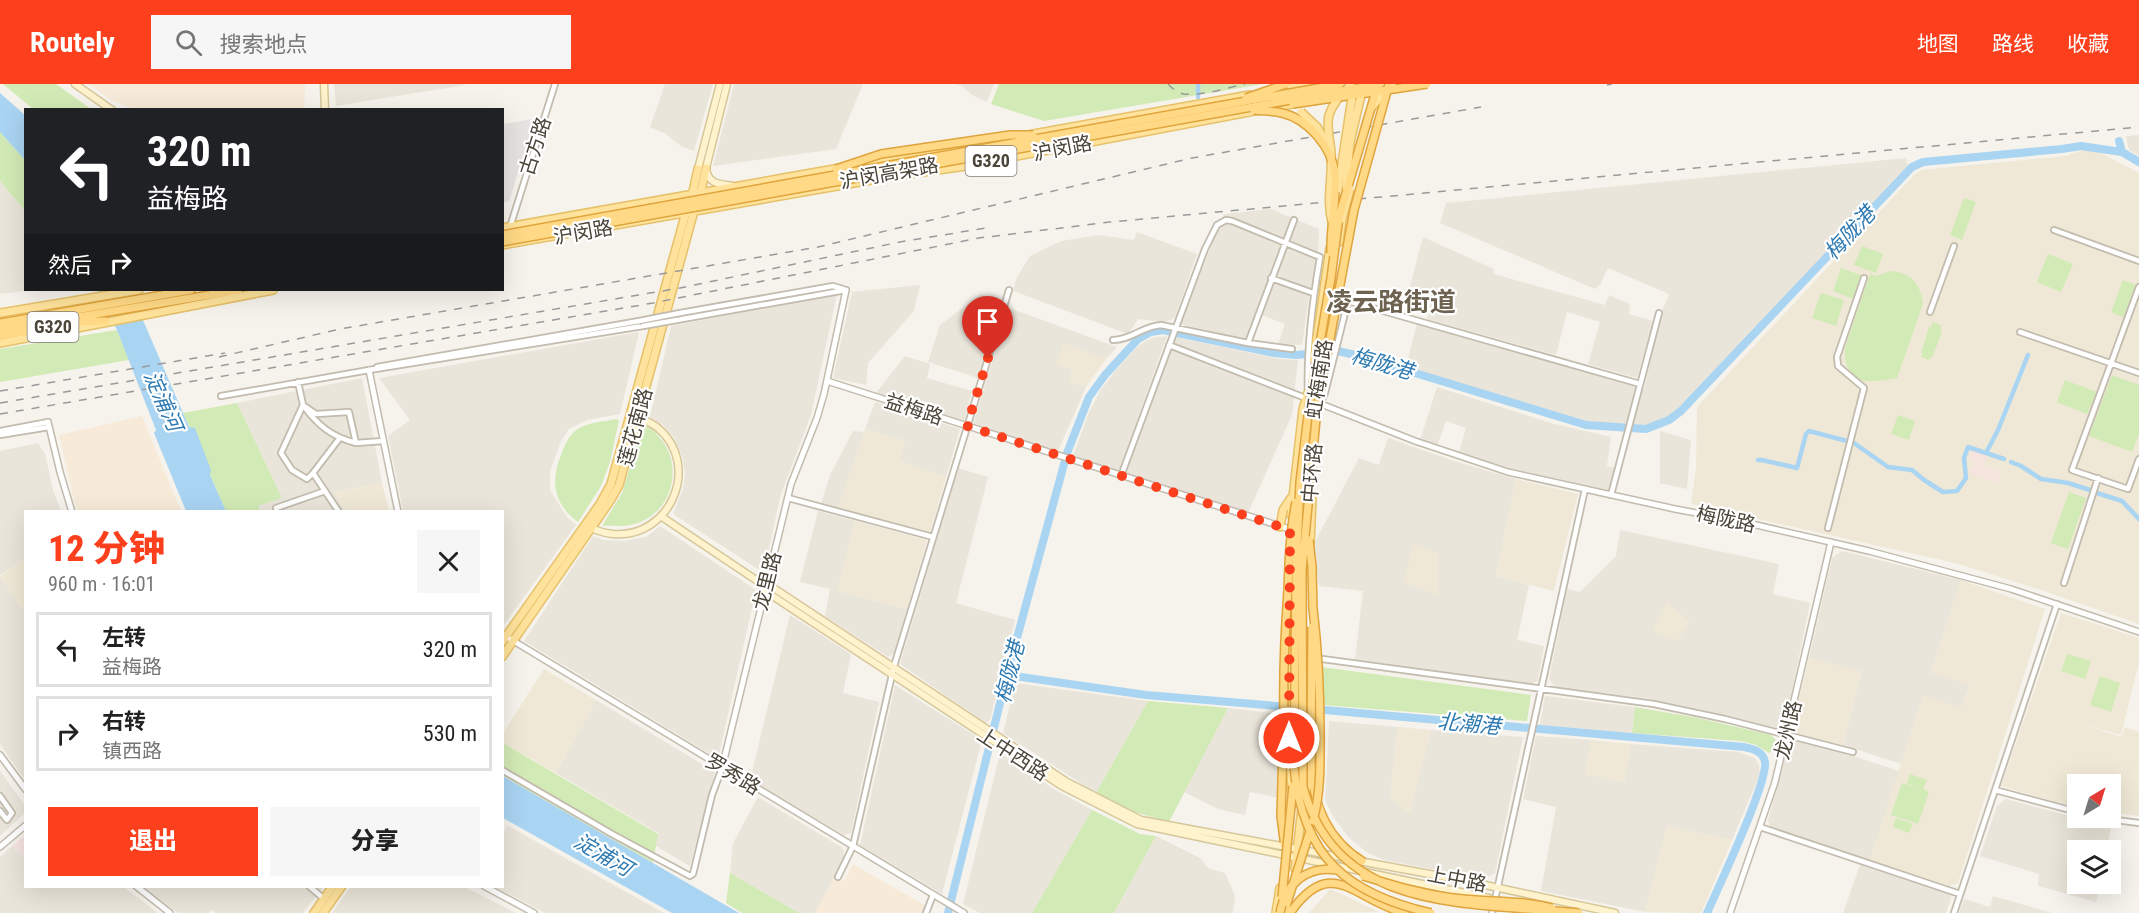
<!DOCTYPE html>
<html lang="zh">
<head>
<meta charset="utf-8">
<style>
	body { margin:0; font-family:"Roboto Condensed","Noto Sans SC",sans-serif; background:#f6f6f6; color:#222; height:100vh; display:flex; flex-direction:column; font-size:22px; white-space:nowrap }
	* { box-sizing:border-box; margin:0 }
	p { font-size:20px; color:#767676 }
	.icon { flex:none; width:33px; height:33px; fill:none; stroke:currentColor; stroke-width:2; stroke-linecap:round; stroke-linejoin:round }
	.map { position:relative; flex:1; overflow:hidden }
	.details { position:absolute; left:24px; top:426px; width:480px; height:378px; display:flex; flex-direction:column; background:#fff; border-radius:0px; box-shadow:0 6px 24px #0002 }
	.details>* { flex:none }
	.banner { position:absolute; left:24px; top:24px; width:480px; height:183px; border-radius:0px; box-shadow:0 6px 24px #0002; background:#202124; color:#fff; overflow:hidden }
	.needle { width:39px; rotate:38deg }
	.controls { position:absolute; left:2067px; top:690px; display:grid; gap:12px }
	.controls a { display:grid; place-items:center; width:54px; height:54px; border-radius:0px; background:#fff; box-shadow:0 6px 24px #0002; font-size:30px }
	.pin { position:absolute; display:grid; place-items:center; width:51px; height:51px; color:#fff; margin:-62px -26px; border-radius:50% 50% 50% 0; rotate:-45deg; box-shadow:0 0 6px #0007 }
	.pin .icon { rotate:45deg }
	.me { position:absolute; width:66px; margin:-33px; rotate:0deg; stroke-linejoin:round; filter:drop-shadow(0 0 4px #0008) }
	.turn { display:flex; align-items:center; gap:21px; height:126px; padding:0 24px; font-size:27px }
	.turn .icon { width:78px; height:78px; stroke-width:2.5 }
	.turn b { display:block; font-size:42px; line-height:51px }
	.then { display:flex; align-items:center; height:57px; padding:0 24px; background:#0003; gap:12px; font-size:22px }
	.round { display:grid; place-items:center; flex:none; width:63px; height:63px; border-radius:0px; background:#f6f6f6 }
	.headline { display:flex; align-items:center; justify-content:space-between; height:102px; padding:0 24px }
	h1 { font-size:36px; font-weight:800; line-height:45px; color:#fc3f1d }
	.button { display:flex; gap:12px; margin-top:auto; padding:12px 24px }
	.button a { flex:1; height:69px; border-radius:0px; background:#fc3f1d; color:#fff; font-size:24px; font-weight:800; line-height:69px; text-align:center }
	.button a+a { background:#f6f6f6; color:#222 }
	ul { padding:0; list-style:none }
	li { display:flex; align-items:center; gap:18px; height:75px; margin:0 12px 9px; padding:0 12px; border:3px solid #e0e0e0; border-radius:0px }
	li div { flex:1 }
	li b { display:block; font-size:22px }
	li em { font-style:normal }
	header { display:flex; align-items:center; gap:36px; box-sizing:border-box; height:84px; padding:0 30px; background:#fc3f1d; color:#fff }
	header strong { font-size:28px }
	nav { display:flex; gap:33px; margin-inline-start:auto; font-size:21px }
	.search { width:420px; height:54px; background:#f6f6f6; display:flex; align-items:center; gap:15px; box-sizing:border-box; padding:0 21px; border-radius:0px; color:#767676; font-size:22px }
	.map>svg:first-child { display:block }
	.residential { fill:#eae5da }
	.commercial { fill:#f7ead8 }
	.education { fill:#efe8d6 }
	.medical { fill:#f6e3e0 }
	.green { fill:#d2eab5 }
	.parking { fill:#e5e3e0 }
	.water { fill:#a9d4f2 }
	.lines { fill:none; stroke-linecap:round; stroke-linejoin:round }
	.canal { stroke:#a9d4f2; stroke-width:4.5 }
	.river { stroke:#a9d4f2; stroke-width:8 }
	.minor-casing { stroke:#c2bbae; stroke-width:8 }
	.tertiary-casing { stroke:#c2bbae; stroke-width:8 }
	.secondary-casing { stroke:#d6c79b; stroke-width:9 }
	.primary-casing { stroke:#e6c16a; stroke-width:10 }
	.trunk-casing { stroke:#e0a43c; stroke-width:10 }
	.minor { stroke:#fff; stroke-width:4.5 }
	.tertiary { stroke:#fff; stroke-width:5 }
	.secondary { stroke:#fff3cd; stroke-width:6 }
	.primary { stroke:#ffe39c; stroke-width:7 }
	.trunk { stroke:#ffd985; stroke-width:7 }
	.rail { stroke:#9a9a9a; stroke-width:1.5; stroke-dasharray:8 8; stroke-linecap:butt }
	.minor-bridge-casing { stroke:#c2bbae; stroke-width:8; stroke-linecap:butt }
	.primary-bridge-casing { stroke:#e6c16a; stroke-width:10; stroke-linecap:butt }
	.trunk-bridge-casing { stroke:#e0a43c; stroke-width:10; stroke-linecap:butt }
	.minor-bridge { stroke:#fff; stroke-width:4.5 }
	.primary-bridge { stroke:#ffe39c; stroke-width:7 }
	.trunk-bridge { stroke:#ffd985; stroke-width:7 }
	.route { stroke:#fc3f1d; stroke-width:10; stroke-dasharray:0 18 }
	.labels { text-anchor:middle; stroke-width:4.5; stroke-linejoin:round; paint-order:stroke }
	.shield { fill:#fff; stroke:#817c74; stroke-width:1.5 }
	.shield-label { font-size:18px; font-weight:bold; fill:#4b4439 }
	.street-label { font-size:20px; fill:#4b4439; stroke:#fff }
	.water-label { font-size:21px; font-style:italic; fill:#2e7ab2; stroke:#fff }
	.district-label { font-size:26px; font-weight:bold; fill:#6e6250; stroke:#fff }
</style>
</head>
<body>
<header>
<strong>Routely</strong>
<div class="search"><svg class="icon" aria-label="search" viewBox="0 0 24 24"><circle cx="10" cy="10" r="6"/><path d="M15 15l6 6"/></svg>搜索地点</div>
<nav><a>地图</a><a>路线</a><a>收藏</a></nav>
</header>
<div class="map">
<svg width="2139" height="829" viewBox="0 0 2139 829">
	<rect width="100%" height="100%" fill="#f6f3ec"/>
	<path class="residential" d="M334,0H465V1L336,22Z
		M665,0H713L694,67L682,63L666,50L650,43Z
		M734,0H863L836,65L713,82Z
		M956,0H994L987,18L972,11L963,3Z
		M2139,51V72L2129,66L2126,52Z
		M1906,74L1908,82L1675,328L1658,338L1646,342L1589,338L1406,283L1417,239L1644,305L1661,230L1669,210L1608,184L1600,201L1595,205L1440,139L1446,119Z
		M0,97L25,127L26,206H32L0,210Z
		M1271,125L1319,145L1318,174L1309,213L1302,261L1278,260L1285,240L1256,229L1246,256L1180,240L1224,130Z
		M1137,148L1197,170L1175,234L1164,238L1138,235L1128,250L1013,207L1017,193L1030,172L1061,157L1099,151L1134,156Z
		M1423,153L1494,185V190L1605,221L1609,211L1630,220L1629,230L1653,237L1637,294L1588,280L1600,238L1567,228L1556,271L1427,235L1432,216L1428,210L1410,202Z
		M920,201L914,227L868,279L866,301L833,294L852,208Z
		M837,210L811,331L780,413L764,489L673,430L683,405L685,389L682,372L674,354L663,341L650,333L671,242Z
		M980,211L1001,217L978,294L928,278L940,241Z
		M1009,224L1117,263L1106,275L1064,260L1072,286L1069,297L1086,303L1058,367L973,340Z
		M639,248L620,330L587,336L569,345L560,359L550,388V406L567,433L576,441L503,542L502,428L403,427L388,352L410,336L379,294Z
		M1167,252L1119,387L1073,372L1089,328L1100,307L1116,286L1139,261L1152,254Z
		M1176,253L1279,275L1298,276L1292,331L1248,429L1126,390Z
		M905,272L930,280L927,294L972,307L964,337L876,309Z
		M362,294L382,399L334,408L346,427H260L258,422L282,414L237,319Z
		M1437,303L1551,339L1611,353L1607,382L1615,384L1610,407L1507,384L1459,368L1466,344L1446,337L1437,362L1420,356Z
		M875,318L960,345L946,393L899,377L905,357L865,345Z
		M853,347L864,348L838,425L821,420L830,391Z
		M1660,347L1691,356L1687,405L1660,399Z
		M1388,354L1454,377L1516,395L1496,492L1529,501L1517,556L1544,562L1538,597L1531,600L1355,575L1363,507L1319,502L1314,460L1359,374L1379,381Z
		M38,359L45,370L53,406L61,427L26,428L25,474L0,491V367Z
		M958,384L988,393L956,519L1015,536L990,636L985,639L900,580Z
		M818,427L855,437L837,507L907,525L894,570L888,573L825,532L830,505L800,498Z
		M660,442L756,506L718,675L524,557L593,452L604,456L623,457L646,453Z
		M1620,446L1779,480L1773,510L1810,519L1786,637L1781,642L1777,644L1704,626L1646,614L1555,603L1549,595L1567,505L1580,508L1616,472Z
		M1842,467L1961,496L1931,588L1970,601L1962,624L1923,612L1901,680L1843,661L1861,588L1809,574L1832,474Z
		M0,492L25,529V696L0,660Z
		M790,531L851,570L843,609L879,618L851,749L844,751L750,696Z
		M1015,599L1148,617L1096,709L1003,649Z
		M895,601L982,656L942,810L860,761Z
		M1545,612L1635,623L1632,649L1540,641Z
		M596,616L715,688L690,782L656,762L658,749L556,689Z
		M1228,624L1279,630V714L1250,708L1245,731L1218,725L1184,708Z
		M1329,637L1398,643L1390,713L1410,729L1431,646L1523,653L1495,789L1484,795L1384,776L1368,769L1348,753L1332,731L1325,716Z
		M1536,652L1591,656L1585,690L1624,698L1631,660L1738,668L1755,674L1759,681L1760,690L1732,756L1667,742L1645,828L1541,807L1556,723L1523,715Z
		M1790,656L1841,668L1899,687L1870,776L1770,743L1768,736Z
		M1000,669L1052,704L1092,726L1032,829H980L963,820Z
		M0,687L26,723L25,729L0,752Z
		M758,713L843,764L844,776L815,829H799L730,789L733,759Z
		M2006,715L2111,743L2107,766H2078V800H2100L2096,818L2038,802L2039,790L1980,772L1997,722Z
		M507,741L567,775L664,829H545L495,803L502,802L503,750Z
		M1156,752L1200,774L1208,784L1225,789L1235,811L1233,829H1114Z
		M12,762L25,773L26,802L124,803L158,829H0V773Z
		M1860,781L1952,811L1946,829H1843Z
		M351,802L465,803L516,829H332Z
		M144,803H323L303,829H216L212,826L209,829H178Z
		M1993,812L2052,829H1959L1964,815L1990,823Z"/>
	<path class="commercial" d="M88,0H305L304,25H134L113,17Z
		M142,332L181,427H78L74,416L59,351Z
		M853,780L926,822L922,829H815L835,793L843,798Z"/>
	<path class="education" d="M2086,65L2097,67L2139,89V540L2041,506L1955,479L1691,420L1696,385L1697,323L1915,90L1922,86L2066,72Z
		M1063,259L1106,275L1086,303L1069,297L1072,286L1056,281Z
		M865,345L905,357L899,377L946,393L930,449L838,425Z
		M1516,395L1578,410L1554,507L1496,492Z
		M382,399L389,427H346L333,408Z
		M855,437L927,456L907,525L837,507Z
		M1414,460L1438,469L1439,511L1403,498Z
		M25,474V529L0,492Z
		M1961,496L2045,525L1958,799L1950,802L1870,776L1923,611L1962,624L1970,602L1931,588Z
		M1667,518L1690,538L1677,557L1652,547Z
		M2061,529L2139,554V578L2121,651L2083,640L2121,653L2125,643L2139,648V732L2111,728L2110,700H2078L2077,722L2060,719L2062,712L2059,719L2001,702Z
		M1809,574L1861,587L1843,661L1791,648Z
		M544,585L596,616L556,689L503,659L502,651Z
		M1398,643L1431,646L1410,730L1390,713Z
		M1591,656L1631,660L1624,698L1585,690Z
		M1667,742L1732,756L1701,829L1645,828Z
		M1330,805L1379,828L1309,829Z"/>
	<path class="medical" d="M1972,367L1988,372L1984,382L2001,388L1997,399L1970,389L1973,381L1978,383L1980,379L1969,375Z
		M25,751V773L12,762Z"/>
	<path class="green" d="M3,0H56L91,25H33Z
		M999,0H1263L1044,37L991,20Z
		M0,48L25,76V127L0,97Z
		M1964,114L1976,118L1962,156L1950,151Z
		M1862,162L1883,170L1876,189L1854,181Z
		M2048,170L2073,180L2061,208L2037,198Z
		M1841,184L1861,191L1853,215L1833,207Z
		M1891,187C1911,189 1921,200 1923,220L1897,294C1869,299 1844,303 1845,264L1870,190L1876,192Z
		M2123,196L2136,201L2125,234L2111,228Z
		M1821,209L1844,216L1836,242L1812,234Z
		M1933,238L1942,242L1940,246L1942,248L1932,274L1930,273L1929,276L1921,273L1923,269H1921L1929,243H1931Z
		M117,246L129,276L0,298V265Z
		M2112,291L2139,301V350L2132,368L2089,352Z
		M2065,296L2097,308L2087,330L2057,318Z
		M237,319L282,414L258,422L260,427H226L183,329Z
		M1898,331L1915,337L1909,356L1891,350Z
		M616,335L619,336L610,378L601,402L578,438C554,420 550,398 561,371C564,363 568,353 575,347C586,338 603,338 616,335Z
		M649,341C655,348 662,356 667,364C682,395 666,434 630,441C622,443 611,441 602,442L622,409L642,343Z
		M2069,408L2086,414L2068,465L2051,459Z
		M2067,570L2091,577L2085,595L2061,587Z
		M1321,583L1531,611L1527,637L1323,621Z
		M2100,592L2120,599L2111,628L2090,621Z
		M1148,617L1228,624L1169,738L1131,727L1096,709Z
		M1635,623L1698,634L1771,651L1780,661L1769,669L1756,661L1741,657L1632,649Z
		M503,659L658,750L653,779L503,692Z
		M1910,690L1927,696L1923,705L1929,708L1918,740L1891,731L1902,699L1918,703L1907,699Z
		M1092,726L1140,750L1156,752L1114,829H1032Z
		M1896,734L1913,740L1909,749L1893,743Z
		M730,789L799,829H742L726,819Z"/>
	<path class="parking" d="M532,35L534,39L509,117L503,119V40Z"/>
	<path class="water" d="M0,9L25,31V76L0,48Z
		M97,206H130L189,343L195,344L211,386L210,391L226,427H186L154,349L156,346L117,246Z
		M503,692L727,822L739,829H672L503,734Z"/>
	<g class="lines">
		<path class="canal" d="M1198,13V0
			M1854,359L1888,383L1912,386L1924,396L1943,408L1957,407L1966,394L1964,374L1968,363L2004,375
			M1986,369L1998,346L2028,271
			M1758,376H1762L1797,384L1806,350L1809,347L1847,357
			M2011,378L2021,382L2041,395L2068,399L2090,406
			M2097,409L2122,417L2139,435"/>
		<path class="river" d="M2119,57L2122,68L2139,78
			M1007,591L1146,611L1289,623
			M1313,625L1744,663C1753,665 1763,667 1765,678C1768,699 1718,804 1707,829
			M948,829L1007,591L1067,369L1089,313L1105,291L1138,255L1151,248L1163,246L1274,269L1296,271L1338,267L1359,272L1586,341L1646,345L1669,336L1681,327L1912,83L1923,78L2062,65L2081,62L2122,68"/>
		<g class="minor-casing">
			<path id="minor" d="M510,143L555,0
				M2054,146L2139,177
				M1271,194L1313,209
				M2139,203L2072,386L2128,405L2139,375
				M1930,228L1954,162
				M680,229L833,202L843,205
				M677,236L846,206
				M2020,248L2139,289
				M1113,256C1131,256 1143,242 1161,241L1248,259L1292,265
				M1248,259L1294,136
				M377,283L639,237
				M298,298L303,321L316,330L349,328L356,359L383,357
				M221,312L369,286L643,242
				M1320,320L1325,309L1348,217L1640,300
				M0,347L48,338
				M0,351L49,343
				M313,389L307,395L292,386L281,369L303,321C317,341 332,353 356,359
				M1121,392L1205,165L1217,141L1226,136L1232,137L1320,173C1312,220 1306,267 1308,315L1169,261
				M325,407L313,389L339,355
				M1611,411L1659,229
				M788,414L933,453
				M278,428L276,424L325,407L339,428
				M1828,444L1864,304L1838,282L1837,273L1864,194
				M2064,499L2098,394
				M1315,574L1654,620L1725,635L1853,668
				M502,686L612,750L690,792L693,790L712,711L722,684
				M1995,706L2078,728
				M0,712L12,729L7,736L0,727
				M2101,734L2139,739
				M1760,743L1960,810
				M838,793L853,762L894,582L1009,206
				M309,802L324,815
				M926,829L933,811
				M1492,829L1585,405
				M1954,829L2057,520"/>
		</g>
		<g class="tertiary-casing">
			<path id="tertiary" d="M369,286L398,428
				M827,297L1308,451
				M1316,318L1415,357L1508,388L1675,425L1739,437L1869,467L2011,505L2139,548
				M48,338L60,388L72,428
				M502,550L964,829
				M0,671L26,706
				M722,684L791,400L817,334L824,310L846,206
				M0,763L26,741
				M136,802L170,829
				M484,802L534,829
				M1730,829L1775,698L1831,458"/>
		</g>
		<g class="secondary-casing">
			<path id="secondary" d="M75,0L112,26
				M324,0L325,26
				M727,0L706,84C708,101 720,100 733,102
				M698,85L720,0
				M662,433L759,498L765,507L1062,702L1137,740L1489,814
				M587,441C595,447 604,449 613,450C670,455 702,382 658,344C652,339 645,336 638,333
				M759,498L766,499L1067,698L1141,736L1346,774
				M1359,777L1462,796L1615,829"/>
		</g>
		<g class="primary-casing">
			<path id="primary" d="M1273,7L1311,0
				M1340,12L1345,0
				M1028,51L1250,11
				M851,83L1008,54
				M700,111L706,84
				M692,112L698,85
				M502,144L840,84
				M1339,158L1342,135
				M502,161L894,92L959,83L1297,19
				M0,229L139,206
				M0,259L273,206
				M1314,275L1330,164
				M1319,295L1332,205
				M1291,431L1303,325L1308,309
				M1304,432L1308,368L1313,330
				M1280,443L1283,426L1291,414
				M1310,460L1312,415
				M1290,529L1289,654L1292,707
				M502,558L600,420L611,400L686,128
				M1303,560L1307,573L1306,611
				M502,573L610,417L619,401L694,127
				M1295,785L1302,724
				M314,829L333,802
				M323,829L342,802
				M1276,829L1280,804"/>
		</g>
		<g class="trunk-casing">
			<path id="trunk" d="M0,239L191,206
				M0,246L239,206
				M0,252L75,238L106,237
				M1284,630L1281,732L1285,763
				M1311,673C1311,715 1325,754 1362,777
				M1303,720L1310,690
				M1285,829L1287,819
				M1290,829C1332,769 1354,816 1405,829"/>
		</g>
		<use href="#minor" class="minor"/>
		<use href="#tertiary" class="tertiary"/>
		<use href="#secondary" class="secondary"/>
		<use href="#primary" class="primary"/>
		<use href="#trunk" class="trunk"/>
		<path class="rail" d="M1168,0C1173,5 1177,9 1184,10C1203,12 1226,4 1245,0
			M1607,1L1612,0
			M219,273L340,245L818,163L1192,74L1481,23
			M0,307L225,269
			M0,319L680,204L900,158L986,144
			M0,330L653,219L979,154L1110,138L2139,43"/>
		<g class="minor-bridge-casing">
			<path id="minor-bridge" d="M639,237L680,229
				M643,242L677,236"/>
		</g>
		<g class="primary-bridge-casing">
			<path id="primary-bridge" d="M1372,23L1392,0
				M1301,28L1317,43L1327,61
				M1346,103L1350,58L1362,7
				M1338,105L1353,7
				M1342,135L1350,105
				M1332,138C1326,115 1333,92 1331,68C1330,56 1326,43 1329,31C1333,19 1342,9 1351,1"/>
		</g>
		<g class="trunk-bridge-casing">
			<path id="trunk-bridge" d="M1378,0L1339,133L1331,194L1309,323L1300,398L1296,487L1294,684C1303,773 1347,810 1431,829
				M1389,0L1354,126L1317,324L1302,486L1303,703C1337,829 1467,818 1579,829
				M1246,14L1286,0
				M1293,20L1427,0
				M1254,26C1263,27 1273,27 1282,29C1308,35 1332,63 1335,90C1337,116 1330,143 1331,169
				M836,85L881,70L1010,51H1033
				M502,151L1340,0
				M502,158L1380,0
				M1309,456L1312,483L1313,526
				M1313,524C1318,566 1320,607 1320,649C1320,679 1321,708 1313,737
				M1284,630C1283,589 1285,547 1288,506C1289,477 1290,447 1296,418
				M1311,673L1312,543
				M1363,792C1396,802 1429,812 1463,815C1493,818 1523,816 1552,824
				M1282,813L1293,702
				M1287,819L1310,747
				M1280,829C1285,800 1307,781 1337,786"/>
		</g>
		<use href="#minor-bridge" class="minor-bridge"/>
		<use href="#primary-bridge" class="primary-bridge"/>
		<use href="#trunk-bridge" class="trunk-bridge"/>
	</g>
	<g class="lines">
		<path class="route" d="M988,274L967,342L1290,446L1289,654"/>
	</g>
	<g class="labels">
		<g class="shield">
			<rect x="965.5" y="62" width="51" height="30" rx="4.5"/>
			<rect x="27.5" y="228" width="51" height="30" rx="4.5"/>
		</g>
		<g class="shield-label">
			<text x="991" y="83">G320</text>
			<text x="53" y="249">G320</text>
		</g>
		<g class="street-label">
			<text transform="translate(535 62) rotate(-72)" y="7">古方路</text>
			<text transform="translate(1062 64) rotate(-11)" y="7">沪闵路</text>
			<text transform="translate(889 89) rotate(-10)" y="7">沪闵高架路</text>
			<text transform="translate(583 148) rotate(-10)" y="7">沪闵路</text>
			<text transform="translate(1319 295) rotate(-81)" y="7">虹梅南路</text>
			<text transform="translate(914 325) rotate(18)" y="7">益梅路</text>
			<text transform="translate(635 343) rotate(-75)" y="7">莲花南路</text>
			<text transform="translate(1312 389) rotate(-85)" y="7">中环路</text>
			<text transform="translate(1726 435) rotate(12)" y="7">梅陇路</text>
			<text transform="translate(767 497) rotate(-76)" y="7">龙里路</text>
			<text transform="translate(1788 646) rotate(-77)" y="7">龙州路</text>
			<text transform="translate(1013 670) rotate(33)" y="7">上中西路</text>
			<text transform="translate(733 690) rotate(31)" y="7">罗秀路</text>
			<text transform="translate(1457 795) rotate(11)" y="7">上中路</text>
		</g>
		<g class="water-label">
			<text transform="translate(1850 149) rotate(-47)" y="7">梅陇港</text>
			<text transform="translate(1382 280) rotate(16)" y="7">梅陇港</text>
			<text transform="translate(163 317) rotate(66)" y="7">淀浦河</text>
			<text transform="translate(1010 588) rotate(-76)" y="7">梅陇港</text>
			<text transform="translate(1469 640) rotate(5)" y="7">北潮港</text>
			<text transform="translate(603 771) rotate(30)" y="7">淀浦河</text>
		</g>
		<g class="district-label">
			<text x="1391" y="227">凌云路街道</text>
		</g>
	</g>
</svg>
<div class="controls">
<a><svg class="needle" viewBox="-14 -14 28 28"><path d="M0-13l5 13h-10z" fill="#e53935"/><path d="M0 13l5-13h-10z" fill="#767676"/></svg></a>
<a><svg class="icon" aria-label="layers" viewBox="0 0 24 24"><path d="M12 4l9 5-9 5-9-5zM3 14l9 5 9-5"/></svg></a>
</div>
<div class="pin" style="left:988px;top:274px;background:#d93025"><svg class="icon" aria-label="arrive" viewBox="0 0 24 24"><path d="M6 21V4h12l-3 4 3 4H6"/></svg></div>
<svg class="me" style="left:1289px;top:654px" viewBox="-20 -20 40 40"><circle r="17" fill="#fc3f1d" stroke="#fff" stroke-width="3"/><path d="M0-11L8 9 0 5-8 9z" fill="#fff"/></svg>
<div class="banner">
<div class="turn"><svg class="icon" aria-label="left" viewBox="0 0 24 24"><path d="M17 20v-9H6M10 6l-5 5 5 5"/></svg><div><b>320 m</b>益梅路</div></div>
<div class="then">然后<svg class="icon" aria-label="right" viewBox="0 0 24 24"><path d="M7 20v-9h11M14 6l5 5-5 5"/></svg></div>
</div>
<section class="details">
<div class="headline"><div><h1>12 分钟</h1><p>960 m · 16:01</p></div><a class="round"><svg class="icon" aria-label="close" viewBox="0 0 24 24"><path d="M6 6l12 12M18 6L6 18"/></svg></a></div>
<ul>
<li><svg class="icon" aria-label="left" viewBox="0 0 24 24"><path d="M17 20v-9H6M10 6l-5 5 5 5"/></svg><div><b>左转</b><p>益梅路</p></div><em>320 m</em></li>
<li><svg class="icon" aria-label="right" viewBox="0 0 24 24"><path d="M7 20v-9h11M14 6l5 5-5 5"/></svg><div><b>右转</b><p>镇西路</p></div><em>530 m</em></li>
</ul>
<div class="button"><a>退出</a><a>分享</a></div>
</section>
</div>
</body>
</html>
